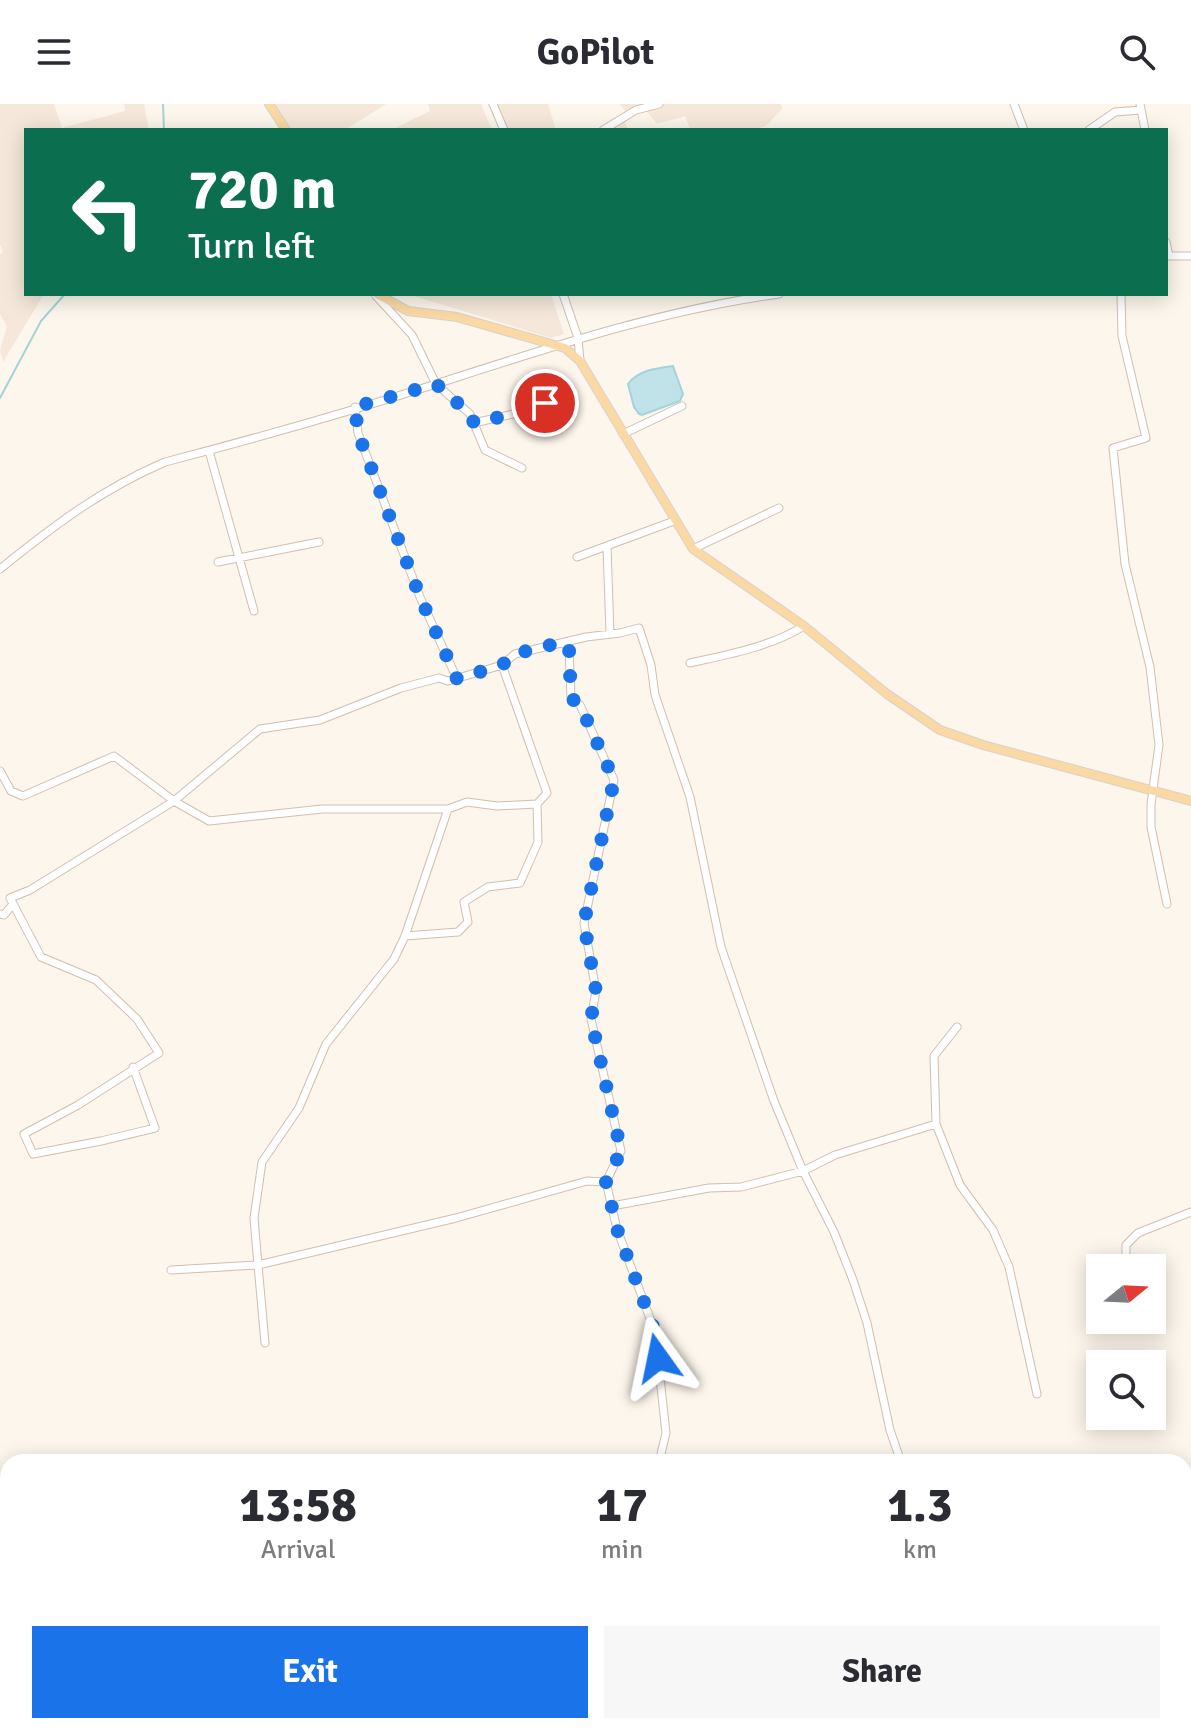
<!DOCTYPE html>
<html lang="en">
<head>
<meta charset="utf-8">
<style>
	body { margin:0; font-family:Signika,sans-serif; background:#f7f7f7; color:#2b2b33; height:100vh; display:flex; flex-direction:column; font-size:30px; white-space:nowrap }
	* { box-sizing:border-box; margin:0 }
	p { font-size:26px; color:#7c7c81 }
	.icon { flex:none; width:44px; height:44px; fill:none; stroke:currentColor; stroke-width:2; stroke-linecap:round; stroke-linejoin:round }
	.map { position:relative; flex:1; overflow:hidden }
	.panel { position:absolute; left:0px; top:1350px; width:1192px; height:280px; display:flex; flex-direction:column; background:#fff; border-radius:24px 24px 0 0; box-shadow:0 4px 20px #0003 }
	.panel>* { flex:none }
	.top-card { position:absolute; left:24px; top:24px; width:1144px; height:168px; border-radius:0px; box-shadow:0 4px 20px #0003; background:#0b6e4f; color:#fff; overflow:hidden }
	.needle { width:52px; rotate:72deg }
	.buttons { position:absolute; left:1086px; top:1150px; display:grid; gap:16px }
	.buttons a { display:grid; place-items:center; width:80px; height:80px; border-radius:0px; background:#fff; box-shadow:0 4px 20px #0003; font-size:40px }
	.pin { position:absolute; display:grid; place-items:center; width:68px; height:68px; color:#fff; margin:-34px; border:4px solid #fff; border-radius:50%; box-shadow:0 2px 8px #0007 }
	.me { position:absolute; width:88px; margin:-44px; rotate:348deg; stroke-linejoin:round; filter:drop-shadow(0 0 6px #0008) }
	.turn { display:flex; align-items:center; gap:28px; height:168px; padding:0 32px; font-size:36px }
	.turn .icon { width:104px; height:104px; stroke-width:2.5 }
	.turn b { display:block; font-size:56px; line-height:68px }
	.eta { display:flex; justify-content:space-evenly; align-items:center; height:136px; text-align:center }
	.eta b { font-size:48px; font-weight:800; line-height:56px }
	.primary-button { display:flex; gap:16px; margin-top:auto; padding:16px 32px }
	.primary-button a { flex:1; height:92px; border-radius:0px; background:#1a73e8; color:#fff; font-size:32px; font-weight:800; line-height:92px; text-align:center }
	.primary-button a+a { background:#f7f7f7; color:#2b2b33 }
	header { display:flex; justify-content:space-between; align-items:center; height:104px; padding:0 32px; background:#fff; font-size:36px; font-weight:800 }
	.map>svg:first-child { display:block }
	.residential { fill:#f5e8da }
	.water { fill:#bfe3e8; stroke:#a5d3da; stroke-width:2 }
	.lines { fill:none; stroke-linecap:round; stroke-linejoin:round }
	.stream { stroke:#a5d3da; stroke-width:2 }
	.minor-casing { stroke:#d1beb0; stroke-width:9 }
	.major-casing { stroke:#dad1cd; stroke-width:10 }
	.minor { stroke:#fff; stroke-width:7 }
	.major { stroke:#fbd9a5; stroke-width:8 }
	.route { stroke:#1a73e8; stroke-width:14; stroke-dasharray:0 25.2 }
</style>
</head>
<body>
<header><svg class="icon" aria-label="menu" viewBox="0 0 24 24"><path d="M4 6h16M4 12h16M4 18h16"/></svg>GoPilot<svg class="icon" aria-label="search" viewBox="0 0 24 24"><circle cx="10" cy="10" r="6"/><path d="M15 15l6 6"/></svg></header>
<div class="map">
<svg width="1191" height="1630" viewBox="0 0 1191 1630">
	<rect width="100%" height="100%" fill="#fdf6ec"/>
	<path class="residential" d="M0,0H54L62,24L125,7L124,0H144L149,26H26V190H44L3,258L0,246L7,223L0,210V150L3,148L0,141Z
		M267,0H386L345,26H282Z
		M428,0H481L492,26H391L430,7Z
		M495,0H548L556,26H506Z
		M620,0H781L782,5L766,22L752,26H688L690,25L685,12L657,20L645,5L625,17L628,26H599L617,18L625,7Z
		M407,190H551L564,230L551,234Z"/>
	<path class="water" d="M673,262L683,290L680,297L642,311L639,310L634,303L628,280C638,266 657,264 673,262Z"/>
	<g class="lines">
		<path class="stream" d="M163,0L164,26
			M0,294L41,217L65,190"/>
		<g class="minor-casing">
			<path id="minor" d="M493,0L504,26
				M1014,0L1024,26
				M1140,0L1145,26
				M603,26L636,6L659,0
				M1089,26L1115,8L1141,6
				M1166,138L1169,152
				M1166,152H1191
				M563,190L578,234L580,257
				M1121,190L1122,232L1146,334L1113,344L1125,460L1150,563L1159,641L1151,700V723L1167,800
				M376,192L412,231L436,280L470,310L485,346L522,364
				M355,303L358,329L420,493L457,575
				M474,319L522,308L567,290
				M623,330L682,302
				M209,347L254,507
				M607,442L610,530
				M693,445L779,404
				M577,453L674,417
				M218,458L319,438
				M0,465C53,422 102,385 165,358C257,334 349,308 439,279C551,243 662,206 779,190
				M562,539L569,543L571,594L580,601L614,676L584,819L596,887L591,915L621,1047L606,1078
				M690,559C730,550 770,543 804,522
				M0,667L11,687L23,692L114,652L174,697L260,625L320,616L401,584L439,574L448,577L502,561L515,550L586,533L620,529L639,524L651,561L655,591L690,693L721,843L774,997L803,1067L834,1128L853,1176L867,1219L890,1326L901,1358
				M448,705L467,698L497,702L537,700L547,689L502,561
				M0,810L4,811L13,800
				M405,832L458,828L468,818L464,798L488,783L520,779L538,738L537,700
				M133,963L155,1024L101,1037L33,1050L24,1030L78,1001L159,949L137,915L96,876L41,853L10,794L30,786L174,697L209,717L322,705H448L405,832L394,855L326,940L299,1004L262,1058L254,1114L258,1161L456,1114L587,1077L606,1078L617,1125L655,1228L666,1329L659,1358
				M936,1020L934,952L957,923
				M612,1102L709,1084L741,1083L803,1067L835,1051L936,1020L960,1081L993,1126L1009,1163L1037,1290
				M1126,1164V1141L1138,1129L1191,1108
				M171,1166L258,1161L265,1239
				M884,1622L886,1630
				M562,1630L570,1622
				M827,1630L851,1622"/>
		</g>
		<g class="major-casing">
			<path id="major" d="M269,0L286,26
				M377,190L408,207L457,213L565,244L580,257L693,445L804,522L887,590L940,626L983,641L1191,697"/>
		</g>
		<use href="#minor" class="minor"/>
		<use href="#major" class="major"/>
	</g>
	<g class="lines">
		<path class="route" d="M545,299L522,308L474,319L470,310L436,280L355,303L358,329L420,493L457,575L502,561L515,550L562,538L569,543L571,594L580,601L614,676L584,819L596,887L591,915L621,1047L606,1078L617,1125L655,1228L658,1254"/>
	</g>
</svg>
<div class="buttons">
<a><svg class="needle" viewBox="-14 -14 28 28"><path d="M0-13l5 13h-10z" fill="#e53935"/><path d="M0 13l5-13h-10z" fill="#7c7c81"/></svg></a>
<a><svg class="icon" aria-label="search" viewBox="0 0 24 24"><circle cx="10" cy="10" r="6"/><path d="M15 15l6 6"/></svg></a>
</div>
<div class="pin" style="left:545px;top:299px;background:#d93025"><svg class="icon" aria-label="arrive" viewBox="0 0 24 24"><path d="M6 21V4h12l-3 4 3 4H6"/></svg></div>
<svg class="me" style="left:658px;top:1254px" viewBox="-20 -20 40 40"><path d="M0-17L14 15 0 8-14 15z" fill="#1a73e8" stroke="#fff" stroke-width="4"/></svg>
<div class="top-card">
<div class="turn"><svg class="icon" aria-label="left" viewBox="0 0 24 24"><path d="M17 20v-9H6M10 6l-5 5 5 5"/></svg><div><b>720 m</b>Turn left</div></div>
</div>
<section class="panel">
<div class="eta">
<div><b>13:58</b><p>Arrival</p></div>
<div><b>17</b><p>min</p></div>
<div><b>1.3</b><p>km</p></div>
</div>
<div class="primary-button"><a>Exit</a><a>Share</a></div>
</section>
</div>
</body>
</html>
